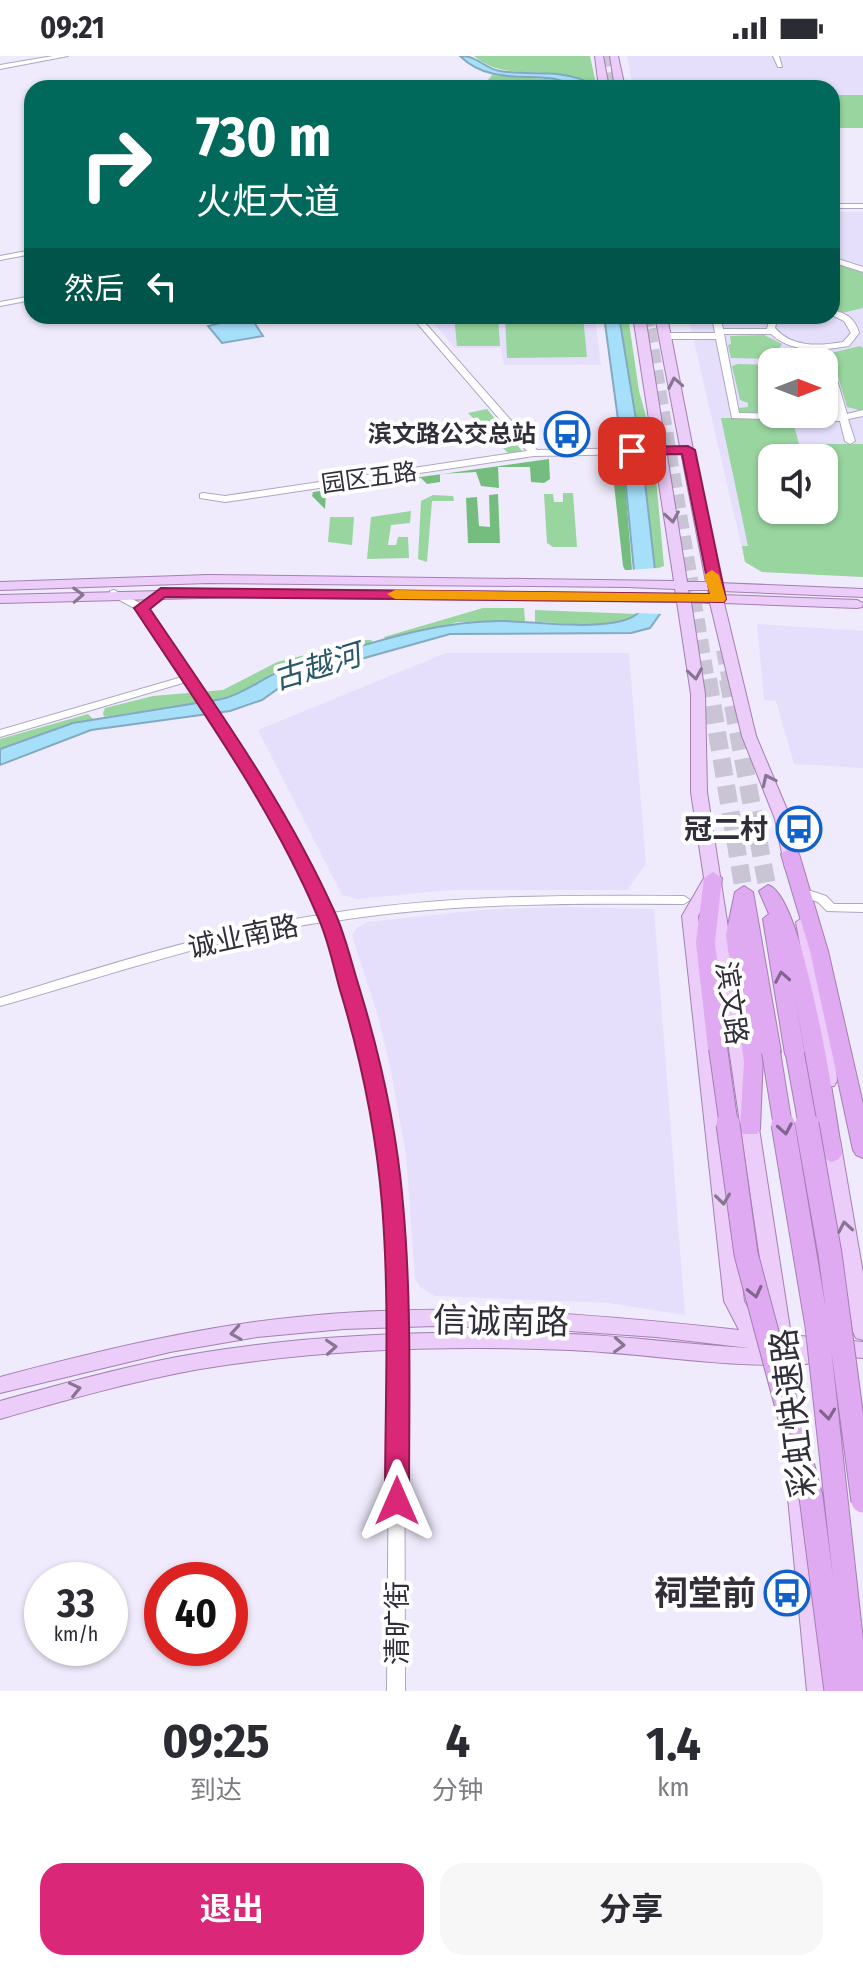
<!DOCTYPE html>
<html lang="zh">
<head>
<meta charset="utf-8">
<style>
	body { margin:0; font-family:"Fira Sans Condensed","Noto Sans SC",sans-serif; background:#f7f7f7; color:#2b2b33; height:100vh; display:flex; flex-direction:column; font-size:30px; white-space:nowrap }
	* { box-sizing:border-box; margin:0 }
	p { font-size:26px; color:#7c7c81 }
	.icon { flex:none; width:44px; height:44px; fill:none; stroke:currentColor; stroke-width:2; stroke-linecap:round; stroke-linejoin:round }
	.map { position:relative; height:1635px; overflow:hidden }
	.details { display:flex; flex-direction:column; background:#fff; flex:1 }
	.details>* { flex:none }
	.guide { position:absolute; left:24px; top:24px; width:816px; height:244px; border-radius:24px; box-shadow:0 2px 6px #0004; background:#00695c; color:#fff; overflow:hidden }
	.needle { width:52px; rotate:90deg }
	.tools { position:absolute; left:758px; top:292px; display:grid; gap:16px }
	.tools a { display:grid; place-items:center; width:80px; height:80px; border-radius:16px; background:#fff; box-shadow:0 2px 6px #0004; font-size:40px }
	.speed { position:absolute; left:24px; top:1506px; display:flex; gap:16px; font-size:40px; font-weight:700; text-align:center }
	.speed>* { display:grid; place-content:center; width:104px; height:104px; border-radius:50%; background:#fff; box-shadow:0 2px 6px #0004; line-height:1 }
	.speed small { font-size:20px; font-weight:400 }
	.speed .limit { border:12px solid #d22; background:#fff; color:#111 }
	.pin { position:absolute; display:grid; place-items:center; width:68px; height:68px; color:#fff; margin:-34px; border-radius:16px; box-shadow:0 4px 12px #0006 }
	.me { position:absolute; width:88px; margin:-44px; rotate:0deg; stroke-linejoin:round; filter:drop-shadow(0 0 6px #0008) }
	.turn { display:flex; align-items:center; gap:28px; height:168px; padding:0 40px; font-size:36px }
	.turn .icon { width:104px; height:104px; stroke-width:2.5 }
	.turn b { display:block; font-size:56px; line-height:68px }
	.then { display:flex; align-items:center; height:76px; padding:0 40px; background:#0003; gap:16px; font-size:30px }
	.eta { display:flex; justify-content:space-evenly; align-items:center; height:136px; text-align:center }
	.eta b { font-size:48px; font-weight:700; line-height:56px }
	.primary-button { display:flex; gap:16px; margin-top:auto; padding:16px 40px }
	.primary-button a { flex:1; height:92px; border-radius:24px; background:#db2777; color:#fff; font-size:32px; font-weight:700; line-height:92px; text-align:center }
	.primary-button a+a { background:#f7f7f7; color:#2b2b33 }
	.status { display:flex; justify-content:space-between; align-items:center; height:56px; padding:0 40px; background:#fff; direction:ltr }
	.status svg { height:22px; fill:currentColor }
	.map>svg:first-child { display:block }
	.built { fill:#e6dffc; fill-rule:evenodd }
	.green { fill:#99d59f; fill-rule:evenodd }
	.forest { fill:#75bd7e }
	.water { fill:#a6dffa; stroke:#83aac0; stroke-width:2 }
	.pier { fill:#efebfc }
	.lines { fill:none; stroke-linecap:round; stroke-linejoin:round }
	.highway-tunnel-far2 { stroke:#c9c5d5; stroke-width:11; stroke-dasharray:11 6; stroke-linecap:butt }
	.highway-tunnel-far1 { stroke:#c9c5d5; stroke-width:14; stroke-dasharray:14 7; stroke-linecap:butt }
	.highway-tunnel { stroke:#c9c5d5; stroke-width:18; stroke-dasharray:18 9; stroke-linecap:butt }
	.minor-casing { stroke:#aea7c2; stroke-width:2 }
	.major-casing { stroke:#a37fb2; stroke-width:2 }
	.highway-casing { stroke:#a37fb2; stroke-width:2 }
	.minor { fill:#fff; fill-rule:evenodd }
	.major { fill:#ecccf8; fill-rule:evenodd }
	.highway { fill:#e0aaf3; fill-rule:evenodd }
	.highway-bridge-far1-casing { stroke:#a37fb2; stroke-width:20; stroke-linecap:butt }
	.highway-bridge-casing { stroke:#a37fb2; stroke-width:25; stroke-linecap:butt }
	.highway-bridge-far1 { stroke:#e0aaf3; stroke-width:18 }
	.highway-bridge { stroke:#e0aaf3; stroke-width:23 }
	.oneway { stroke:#867690 }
	.oneway2 { stroke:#80668d }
	.route { fill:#db2777; stroke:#8e194d; stroke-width:2 }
	.slow { fill:#f59e0b }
	.labels { text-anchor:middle; stroke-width:8; stroke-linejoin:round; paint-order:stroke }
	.far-poi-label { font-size:24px; font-weight:bold; fill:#322f3a; stroke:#fff; text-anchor:end }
	.far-street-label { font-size:24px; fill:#322f3a; stroke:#fff }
	.poi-label { font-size:28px; font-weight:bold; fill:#322f3a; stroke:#fff; text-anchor:end }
	.street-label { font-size:28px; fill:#322f3a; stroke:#fff }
	.water-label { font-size:30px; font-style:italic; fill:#2b576a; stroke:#fff }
	.near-street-label { font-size:34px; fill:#322f3a; stroke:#fff }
	.near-poi-label { font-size:34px; font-weight:bold; fill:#322f3a; stroke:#fff; text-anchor:end }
</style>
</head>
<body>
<div class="status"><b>09:21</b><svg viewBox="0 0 49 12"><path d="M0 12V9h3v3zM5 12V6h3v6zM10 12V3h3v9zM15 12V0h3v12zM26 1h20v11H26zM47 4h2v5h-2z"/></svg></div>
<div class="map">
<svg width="863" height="1635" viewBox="0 0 863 1635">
	<rect width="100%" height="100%" fill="#efebfc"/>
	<path class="built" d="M627,0H863V72H832V32H633Z
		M832,156H863V521L762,516L745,506L688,260H832ZM772,306H824V358H772ZM772,402H824V454H772Z
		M427,260H595L601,309H504L501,292H455Z
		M757,568L863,575V712L794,708L776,645L764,644Z
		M446,597H629L646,808L627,834H451L357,843L342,839L258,674Z
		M558,851L654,853L685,1259L608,1247L435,1240L420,1231L415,1223L406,1099L390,1010L378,960L352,880L356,872L367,866L481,854Z"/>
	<path class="green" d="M474,0H590L597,32H587L583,24C547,9 506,27 474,0Z
		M492,19L560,24L572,32H493L488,24Z
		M832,39H863V72H832Z
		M832,204L863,217V252L842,257L832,253Z
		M454,260H498L500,290H457Z
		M505,260H583L587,301L507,302Z
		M618,260H628L639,335L654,389H640Z
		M764,279L782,288L772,303L731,302L728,289L731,288L730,280Z
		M860,290L863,292V355L847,351L831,297Z
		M738,308L772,309V358H824V323L833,353L825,359L747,358L739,357V352L748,351V347L740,344L732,310Z
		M487,353L522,395L509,398L468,357Z
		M721,362H792L799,388H863V521L762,516L745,506L742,490H748ZM772,402H824V454H772Z
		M642,400H654L664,510L653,514Z
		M563,437H573L577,491H553L547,487L544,438H553L554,446H563Z
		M433,439L453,440L454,445H432L427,506L418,503L421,445Z
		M411,455L410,467L391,469L388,489H396L398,481H408L409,502L367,503L371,461Z
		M330,461H354L352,489L328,486Z
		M483,552H524L525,565L458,566L386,585L384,581Z
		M535,554L638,558C618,575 562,566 535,566Z
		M365,584H371L375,588L273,617L237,639L222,643L104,661L103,657L105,652L153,640L223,634L277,606Z
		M88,658L93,663L73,667L0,693V683Z"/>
	<path class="forest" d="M623,400L632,514H625L623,510L611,401Z
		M549,403L550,423L544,427L531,426L530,411H498L499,432L481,430L476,416L440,418V426L427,428L421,422L352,433V437L326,438L325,453L312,440L313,436Z
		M498,438L500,487H468L466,442L477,441L479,470L490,471L489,439Z"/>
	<path class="water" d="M460,0C479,0 483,12 500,15C528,20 556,13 583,24L587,32H572C552,9 496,36 460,0Z
		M604,260H619L642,400L660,558L650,572L631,577L450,578L293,622L262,644L230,655L91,674L0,709V693L73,667L222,643C247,637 266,619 289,611C357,592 435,563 505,565C535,566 617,577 638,557L623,400Z
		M246,261L252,263L263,280L222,287L208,270Z"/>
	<path class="pier" d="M657,512L664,558L632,557L628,514Z"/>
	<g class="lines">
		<path class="highway-tunnel-far2" d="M604,0L609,32
			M647,260L650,275"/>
		<path class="highway-tunnel-far1" d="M649,273L708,625
			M723,594L729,625"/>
		<path class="highway-tunnel" d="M708,623L744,836
			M728,623L768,835"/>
		<g class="minor-casing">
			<path id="minor" d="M53,0H68L0,13V9Z
				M773,0H779L782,11H778Z
				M832,148H863V152H832Z
				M32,194V198L0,204V200Z
				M832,201L863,211V216L832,206Z
				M32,240V244L0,250V246Z
				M832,254C846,257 855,262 859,277L849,290L828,293L847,358L863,354V360L848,363L855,385L850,388L845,385L840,365L732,362L716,283H665L661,280L665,277H715L713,266H662L658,263L662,260H720L723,273H767L770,260H778L775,272C792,292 819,290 843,286L851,277L844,265L832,259ZM724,278H771C785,291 801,293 819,294L838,359L739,357Z
				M411,260H419L537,394L688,391L693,394L688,397L534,400L225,446L200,442V438L203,437L225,440L527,395Z
				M114,534L146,550L194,622L256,714L292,775L332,857C448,839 566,839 684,840L690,844L684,848C567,847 450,847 335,865L372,983L386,1053L400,1147L404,1264L405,1635H387L390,1264L386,1147L372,1053L358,983L323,866C213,883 107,920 0,950V942C105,910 211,875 320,859L280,775L244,714L186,626L0,681V674L182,621L138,554L110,539V535Z
				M802,832L826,840L834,848H863V856L827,855L818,846L798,839L796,836L798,833Z"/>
		</g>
		<g class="major-casing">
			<path id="major" d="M595,0H603L609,32H599Z
				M610,0H618L625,32H615Z
				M633,260H645L687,526H706L655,260H667L719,527L863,533V541L721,535L722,539L857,544L863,547L862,551L857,552L724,547L756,680L791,763L801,812L793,817L785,812L775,763L742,680L710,547L691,546L705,638L707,736L791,1279L863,1286V1302L837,1300L834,1305L796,1309L793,1317L786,1319L779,1317L776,1309C707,1309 639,1297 570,1294C448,1289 321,1293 200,1313C133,1325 66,1344 0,1363V1345C66,1327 132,1308 200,1297C320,1277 446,1274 568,1278C629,1280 689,1289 749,1292L656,1281L526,1272L435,1270L344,1273L257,1281L170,1296L0,1337V1321C98,1295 196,1271 297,1261C444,1245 593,1258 739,1274L724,1245L682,860L704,822L691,736V638L677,546L243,541L0,547V539L243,533L676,538L675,533L627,531L208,527L0,534V526L208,519L674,525ZM688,534H708L709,539L689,538ZM707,844L771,1277L761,1276L744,1245L698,860Z
				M804,861L812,866L834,977L837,1025L834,1030H822L819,1025L816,977L796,866Z
				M831,1077L837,1079L840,1084L863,1217V1284L856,1282L853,1276L822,1084L825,1079Z
				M797,1413L805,1416L808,1422L831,1635H807L786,1422L789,1416Z"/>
		</g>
		<g class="highway-casing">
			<path id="highway" d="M790,792L799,798L828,895L863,1048V1102L856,1099L853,1094L810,895L781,798Z
				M713,816L722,822L715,887L728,992L725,997H711L708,992L696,887L704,822Z
				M768,829C804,839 836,1058 842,1098L839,1103L832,1106L825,1103L822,1098L794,936L805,998L802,1003H788L785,998L763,863L769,858L759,835Z
				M744,830L753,836L781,996L778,1001L771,1003L763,999L760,1073L757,1078H743L740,1073L744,1006L726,879L735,836Z"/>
		</g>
		<use href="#minor" class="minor"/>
		<use href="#major" class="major"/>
		<use href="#highway" class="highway"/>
		<g class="highway-bridge-far1-casing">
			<path id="highway-bridge-far1" d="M718,992L729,1070
				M771,996L783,1070
				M795,998L808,1070"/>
		</g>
		<g class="highway-bridge-casing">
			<path id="highway-bridge" d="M728,1068L746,1198L811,1441L836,1635
				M783,1068L817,1270L857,1635
				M807,1068L830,1198L863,1445"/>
		</g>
		<use href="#highway-bridge-far1" class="highway-bridge-far1"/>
		<use href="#highway-bridge" class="highway-bridge"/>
	</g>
	<defs><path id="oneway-chevron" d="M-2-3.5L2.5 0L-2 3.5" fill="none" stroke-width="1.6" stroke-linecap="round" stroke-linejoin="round" transform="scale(2)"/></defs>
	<g class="oneway">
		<use href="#oneway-chevron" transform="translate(675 327) rotate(-101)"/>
		<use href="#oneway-chevron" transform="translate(672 461) rotate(81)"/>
		<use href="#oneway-chevron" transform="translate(78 539) rotate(-2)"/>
		<use href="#oneway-chevron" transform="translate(695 618) rotate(81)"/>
		<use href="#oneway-chevron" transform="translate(768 724) rotate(-115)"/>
		<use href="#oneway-chevron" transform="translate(723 1143) rotate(83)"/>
		<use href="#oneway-chevron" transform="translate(845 1171) rotate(-100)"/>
		<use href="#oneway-chevron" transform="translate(236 1277) rotate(171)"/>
		<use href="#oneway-chevron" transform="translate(619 1289) rotate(3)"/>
		<use href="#oneway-chevron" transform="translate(331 1291) rotate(-4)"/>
		<use href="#oneway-chevron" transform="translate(75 1333) rotate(-13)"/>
	</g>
	<g class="oneway2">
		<use href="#oneway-chevron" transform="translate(782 921) rotate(-100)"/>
		<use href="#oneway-chevron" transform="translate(785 1073) rotate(80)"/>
		<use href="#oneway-chevron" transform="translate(755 1236) rotate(77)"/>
		<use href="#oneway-chevron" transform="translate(828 1358) rotate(83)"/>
	</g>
	<path class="route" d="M688,390L695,394L726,543L724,546L165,541L150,553C217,652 287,749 336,859C346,882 352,909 360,934C381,1003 397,1075 403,1148C412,1246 409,1346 409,1445L405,1452L397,1456L388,1452L385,1445C385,1346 390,1247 382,1148C376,1076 361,1003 340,934C333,909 328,882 317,859C270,749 200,652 134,552L161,532L710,538L682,398L632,399L625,395L632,391Z"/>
	<path class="slow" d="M712,514L719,519L726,543L724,546L395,543L387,538L395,534L710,538L704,519Z"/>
	<defs>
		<g id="bus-ring" transform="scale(2.3)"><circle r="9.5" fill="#fff" stroke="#1161cb" stroke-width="1.5"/><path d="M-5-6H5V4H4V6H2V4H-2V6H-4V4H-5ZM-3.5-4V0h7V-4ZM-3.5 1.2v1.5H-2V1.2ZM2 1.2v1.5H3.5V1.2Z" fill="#1161cb"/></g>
	</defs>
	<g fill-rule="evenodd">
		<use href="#bus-ring" x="567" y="378"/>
		<use href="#bus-ring" x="799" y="773"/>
		<use href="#bus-ring" x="787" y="1537"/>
	</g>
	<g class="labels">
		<g class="far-poi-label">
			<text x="536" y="386">滨文路公交总站</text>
		</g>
		<g class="far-street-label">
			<text transform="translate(369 422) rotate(-8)" y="8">园区五路</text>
		</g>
		<g class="poi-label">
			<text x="768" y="783">冠二村</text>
		</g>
		<g class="street-label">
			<text transform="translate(243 880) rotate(-12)" y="10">诚业南路</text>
			<text transform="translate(732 947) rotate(82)" y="10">滨文路</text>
			<text transform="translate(397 1567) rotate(-90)" y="10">清旷街</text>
		</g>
		<g class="water-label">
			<text transform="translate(317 611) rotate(-17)" y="10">古越河</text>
		</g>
		<g class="near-street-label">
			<text transform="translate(501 1265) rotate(1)" y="12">信诚南路</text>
			<text transform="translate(793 1357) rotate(-97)" y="12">彩虹快速路</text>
		</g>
		<g class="near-poi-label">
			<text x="756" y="1549">祠堂前</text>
		</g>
	</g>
</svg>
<div class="tools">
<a><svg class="needle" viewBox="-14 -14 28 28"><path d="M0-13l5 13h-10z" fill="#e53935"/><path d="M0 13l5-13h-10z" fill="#7c7c81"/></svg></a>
<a><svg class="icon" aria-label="sound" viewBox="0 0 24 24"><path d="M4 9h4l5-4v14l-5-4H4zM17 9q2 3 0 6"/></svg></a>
</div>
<div class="speed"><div>33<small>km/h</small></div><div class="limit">40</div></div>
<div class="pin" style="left:632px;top:395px;background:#d93025"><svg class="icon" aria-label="arrive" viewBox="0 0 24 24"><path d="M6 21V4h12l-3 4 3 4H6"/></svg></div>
<svg class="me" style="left:397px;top:1445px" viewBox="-20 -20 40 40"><path d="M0-17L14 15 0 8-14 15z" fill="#db2777" stroke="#fff" stroke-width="4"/></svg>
<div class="guide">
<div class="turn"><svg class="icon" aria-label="right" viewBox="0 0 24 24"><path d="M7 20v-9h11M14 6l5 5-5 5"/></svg><div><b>730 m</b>火炬大道</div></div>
<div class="then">然后<svg class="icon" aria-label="left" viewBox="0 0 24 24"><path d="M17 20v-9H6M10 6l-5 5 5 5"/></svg></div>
</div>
</div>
<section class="details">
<div class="eta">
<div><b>09:25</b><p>到达</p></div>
<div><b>4</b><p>分钟</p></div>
<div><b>1.4</b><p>km</p></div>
</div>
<div class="primary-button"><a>退出</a><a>分享</a></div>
</section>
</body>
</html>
